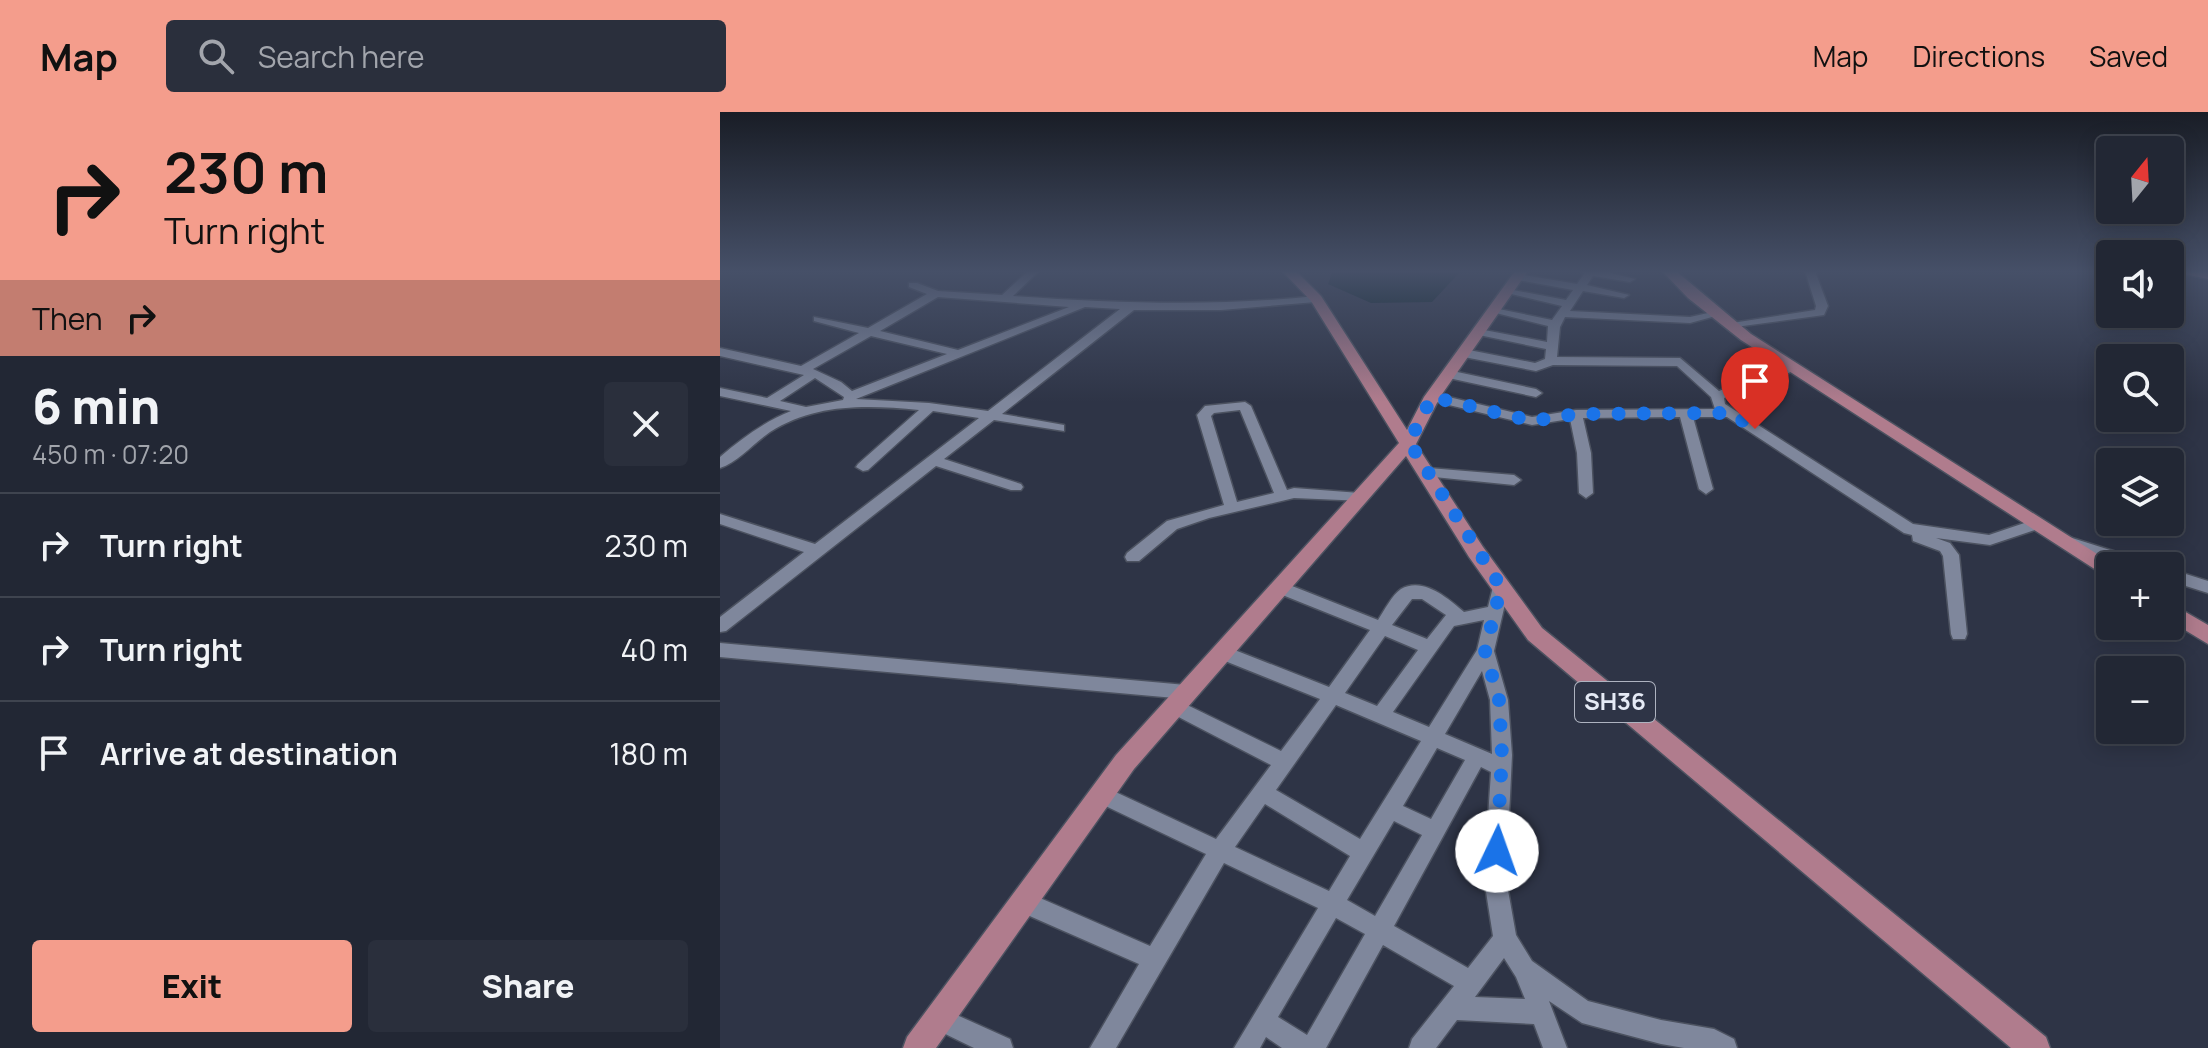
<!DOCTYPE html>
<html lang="en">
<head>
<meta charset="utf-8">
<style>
	body { margin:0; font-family:Manrope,sans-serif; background:#2a2f3c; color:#f1f3f6; height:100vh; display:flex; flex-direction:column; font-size:30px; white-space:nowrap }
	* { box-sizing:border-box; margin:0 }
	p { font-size:26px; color:#a2a5ac }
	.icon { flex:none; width:44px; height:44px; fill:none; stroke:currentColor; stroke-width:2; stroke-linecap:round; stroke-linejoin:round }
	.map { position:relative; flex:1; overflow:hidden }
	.sheet { display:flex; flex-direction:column; background:#222734; width:720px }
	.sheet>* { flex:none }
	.banner { background:#f49d8c; color:#111; overflow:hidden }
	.needle { width:52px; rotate:18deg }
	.controls { position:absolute; left:1376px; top:24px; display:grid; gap:16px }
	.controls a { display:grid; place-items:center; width:88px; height:88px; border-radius:8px; background:#222734; box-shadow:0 4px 20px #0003,0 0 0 2px #3f444f; font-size:40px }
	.pin { position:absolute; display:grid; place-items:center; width:68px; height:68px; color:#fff; margin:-82px -34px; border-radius:50% 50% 50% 0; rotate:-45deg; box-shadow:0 0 8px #0007 }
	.pin .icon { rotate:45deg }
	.me { position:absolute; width:88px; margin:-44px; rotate:3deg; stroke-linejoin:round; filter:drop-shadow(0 0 6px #0008) }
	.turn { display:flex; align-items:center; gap:28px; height:168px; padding:0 32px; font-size:36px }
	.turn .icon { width:104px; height:104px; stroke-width:2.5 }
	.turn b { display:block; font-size:56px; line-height:68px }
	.then { display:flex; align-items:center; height:76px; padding:0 32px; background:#0003; gap:16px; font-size:30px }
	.round { display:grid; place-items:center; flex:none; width:84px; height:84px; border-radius:8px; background:#2a2f3c }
	.overview { display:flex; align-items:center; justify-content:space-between; height:136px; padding:0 32px }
	h1 { font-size:48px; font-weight:800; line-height:60px }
	.primary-button { display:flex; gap:16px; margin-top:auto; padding:16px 32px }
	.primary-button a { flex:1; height:92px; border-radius:8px; background:#f49d8c; color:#111; font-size:32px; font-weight:800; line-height:92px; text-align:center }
	.primary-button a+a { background:#2a2f3c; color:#f1f3f6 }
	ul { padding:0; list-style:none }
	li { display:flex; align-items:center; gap:24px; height:104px; padding:0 32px; border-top:2px solid #3f444f }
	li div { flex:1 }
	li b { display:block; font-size:30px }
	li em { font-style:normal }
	header { display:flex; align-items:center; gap:48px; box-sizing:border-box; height:112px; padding:0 40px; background:#f49d8c; color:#111 }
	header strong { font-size:38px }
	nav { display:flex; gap:44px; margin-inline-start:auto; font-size:28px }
	.search { width:560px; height:72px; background:#2a2f3c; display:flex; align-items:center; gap:20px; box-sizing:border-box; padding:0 28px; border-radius:8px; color:#a2a5ac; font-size:30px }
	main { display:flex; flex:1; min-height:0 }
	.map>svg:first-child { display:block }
	.water { fill:#051f24 }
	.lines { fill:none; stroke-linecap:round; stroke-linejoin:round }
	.minor-casing { stroke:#4c5260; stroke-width:3 }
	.major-casing { stroke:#4c5260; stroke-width:3 }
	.minor { fill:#7f879c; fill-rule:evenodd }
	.major { fill:#b07c8d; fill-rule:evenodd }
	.route { stroke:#1a73e8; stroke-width:14; stroke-dasharray:0 25.2 }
	.labels { text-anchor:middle; stroke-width:8; stroke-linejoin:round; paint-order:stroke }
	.shield { fill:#2e3446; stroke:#aeb3c0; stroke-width:2 }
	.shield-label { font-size:24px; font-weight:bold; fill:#e5eaf5 }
</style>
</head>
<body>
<header>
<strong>Map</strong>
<div class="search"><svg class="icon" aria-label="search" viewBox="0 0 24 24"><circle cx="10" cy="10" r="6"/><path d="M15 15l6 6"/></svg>Search here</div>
<nav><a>Map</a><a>Directions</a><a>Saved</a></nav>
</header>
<main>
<section class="sheet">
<div class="banner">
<div class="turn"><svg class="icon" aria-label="right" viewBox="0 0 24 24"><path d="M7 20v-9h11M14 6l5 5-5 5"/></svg><div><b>230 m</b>Turn right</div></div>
<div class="then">Then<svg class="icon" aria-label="right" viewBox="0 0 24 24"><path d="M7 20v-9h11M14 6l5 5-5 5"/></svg></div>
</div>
<div class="overview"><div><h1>6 min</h1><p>450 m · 07:20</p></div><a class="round"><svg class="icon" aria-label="close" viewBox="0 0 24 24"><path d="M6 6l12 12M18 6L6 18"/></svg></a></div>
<ul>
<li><svg class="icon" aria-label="right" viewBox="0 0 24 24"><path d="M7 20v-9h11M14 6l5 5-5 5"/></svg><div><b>Turn right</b></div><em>230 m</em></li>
<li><svg class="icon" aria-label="right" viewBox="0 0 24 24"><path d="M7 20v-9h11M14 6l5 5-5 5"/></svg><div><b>Turn right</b></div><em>40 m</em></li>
<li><svg class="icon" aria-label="arrive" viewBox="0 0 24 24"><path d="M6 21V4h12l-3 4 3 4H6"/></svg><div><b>Arrive at destination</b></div><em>180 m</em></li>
</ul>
<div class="primary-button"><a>Exit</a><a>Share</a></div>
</section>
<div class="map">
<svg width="1488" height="936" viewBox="0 0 1488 936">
	<rect width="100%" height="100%" fill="#2e3446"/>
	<path class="water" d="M613,159H741L712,190L651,191L608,172Z"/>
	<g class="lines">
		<g class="minor-casing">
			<path id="minor" d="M308,159H319L293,184C395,191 494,195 596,184L601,187L596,190L501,198H414L282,302L344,313V319L274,308L224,347L301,372L303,375L301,378H291L216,354L6,519L0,520V505L84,440L0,412V402L95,432L259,306L213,299L148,358L143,359L136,355L138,352L199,298C147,293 96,291 50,320C34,331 18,350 0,356V345C22,326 44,310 71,299L0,284V276L47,286L84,263L0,244V236L81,254L139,221L94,209V205L148,216L207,182L189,175V171H197L218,179L282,183ZM218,185L349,195L238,238L160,219ZM365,195L400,197L268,299L209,291L136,287ZM151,224L227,242L132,279L121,270L93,257ZM95,266L124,285L123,288L86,295L60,289Z
				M860,159H883L915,167L910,170L873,164L867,173L909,183L904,186L863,179L850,199L970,205L997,199L1003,202L970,211L845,205L840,215L837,245L960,246L999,279L1068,252H1076V258L1004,286L1005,292L1193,412L1269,423L1316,407L1321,408L1323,412L1321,416L1270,433L1216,426L1230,431L1239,443L1247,522L1245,527H1233L1231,522L1223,444L1220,439L1193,429L1192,423L1184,421L1007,305H973L993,377L986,382L979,377L960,305L863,306L871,341L873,381L866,386L859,381L857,341L850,307L812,313L708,288V282L712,281L812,305L856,298L995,297L991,285L957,254L833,253L816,259L744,245L738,241L744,237L815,251L825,247L826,237L759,223L753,220L759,217L827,230L828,214L768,199L774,196L832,208L842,194L783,180L788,177L846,188L853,178L798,168L793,165L798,162L857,172L864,162Z
				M1085,159H1095L1108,194L1104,203L1008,216V212L1012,211L1095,198L1096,194Z
				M728,258L816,277L822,281L816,285L724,265L722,262Z
				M525,290L531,294L567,378L574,376L640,381L647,386L645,389L574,386L489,406L457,417L419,449H407L405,445L407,441L447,409L504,393L477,303L485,294ZM520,298L554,381L517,390L491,304L494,301Z
				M709,356L794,363L801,368L794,373L704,364L702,361L704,358Z
				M1349,425L1428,450L1430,454H1404L1344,434L1341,430Z
				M1450,457L1488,469V481L1450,469Z
				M781,469L789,475L774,539L788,588L792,643L786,767L796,823L812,849L868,889L941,908L994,917L1014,927L1017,936H964L941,932L862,911L829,889L847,936H823L814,912L737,908L716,936H689L692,927L734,874L663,833L606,936H562L546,925L540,936H514L598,796L504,751L396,936H370L419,852L296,798L293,790L296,782L304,779L430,834L486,742L373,688L370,682L373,676L380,673L387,676L496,727L551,653L447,599L444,594L447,589L453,586L459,589L561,639L600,587L495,545L492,540L495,535L501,533L507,535L609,575L650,518L555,480L553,476L555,472H567L658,508C664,499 672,483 681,477C703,464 729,487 744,500L768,495L773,475ZM692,487H702L726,503L707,527L672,513ZM764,508L757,538L709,615L673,600L734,514ZM665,524L698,538L657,594L625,581ZM762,559L770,588L772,642L725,622ZM616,593L701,629L640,727L556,678ZM717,636L745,648L711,707L683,694ZM761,655L771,660L764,767L773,824L748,856L674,814ZM545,692L630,744L609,779L515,735ZM674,709L702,723L655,804L627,788ZM616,806L645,822L587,923L558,905ZM784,846L796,865L805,887L755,885Z
				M0,531L466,573L472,575L475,580L472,585L466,587L0,545Z
				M219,895L290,927L293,936H254L211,915L207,907L211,899Z"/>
		</g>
		<g class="major-casing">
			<path id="major" d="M562,159H576L601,184L687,318L704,285L795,159H808L720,285L696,332L763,435L822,516L1326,925L1330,936H1291L808,528L749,445L686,344L414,657L216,936H183L187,925L396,643L679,331L591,189Z
				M942,159H956L1031,222L1396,454H1390V467L1021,228L968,186Z
				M1451,159H1488V167Z
				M1450,491L1488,513V532L1450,509Z"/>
		</g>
		<use href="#minor" class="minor"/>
		<use href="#major" class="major"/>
	</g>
	<linearGradient id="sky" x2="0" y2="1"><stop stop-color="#191d26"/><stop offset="0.55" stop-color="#465068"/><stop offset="1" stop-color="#465068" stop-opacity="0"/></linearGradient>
	<rect width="1488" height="290" fill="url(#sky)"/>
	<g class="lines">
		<path class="route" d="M777,739L782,643L779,588L765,539L781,475L689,330L712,285L812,309L856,302L1011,301L1035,317"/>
	</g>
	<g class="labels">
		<rect class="shield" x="855" y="570" width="80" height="40" rx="6"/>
		<g class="shield-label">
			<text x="895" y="598">SH36</text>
		</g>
	</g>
</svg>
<div class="controls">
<a><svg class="needle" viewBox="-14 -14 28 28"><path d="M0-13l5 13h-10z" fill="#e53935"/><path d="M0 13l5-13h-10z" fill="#a2a5ac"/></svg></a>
<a><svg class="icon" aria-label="sound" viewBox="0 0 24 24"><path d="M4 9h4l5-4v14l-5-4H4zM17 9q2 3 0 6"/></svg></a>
<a><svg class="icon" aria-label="search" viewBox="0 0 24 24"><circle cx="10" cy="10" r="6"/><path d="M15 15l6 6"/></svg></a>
<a><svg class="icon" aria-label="layers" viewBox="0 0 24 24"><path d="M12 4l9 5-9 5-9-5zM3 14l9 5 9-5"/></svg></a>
<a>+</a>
<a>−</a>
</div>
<div class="pin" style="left:1035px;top:317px;background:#d93025"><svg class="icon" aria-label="arrive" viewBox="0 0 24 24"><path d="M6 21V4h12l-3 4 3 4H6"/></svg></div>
<svg class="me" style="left:777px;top:739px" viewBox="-20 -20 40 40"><circle r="19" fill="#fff"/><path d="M0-13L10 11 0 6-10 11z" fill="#1a73e8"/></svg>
</div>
</main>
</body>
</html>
